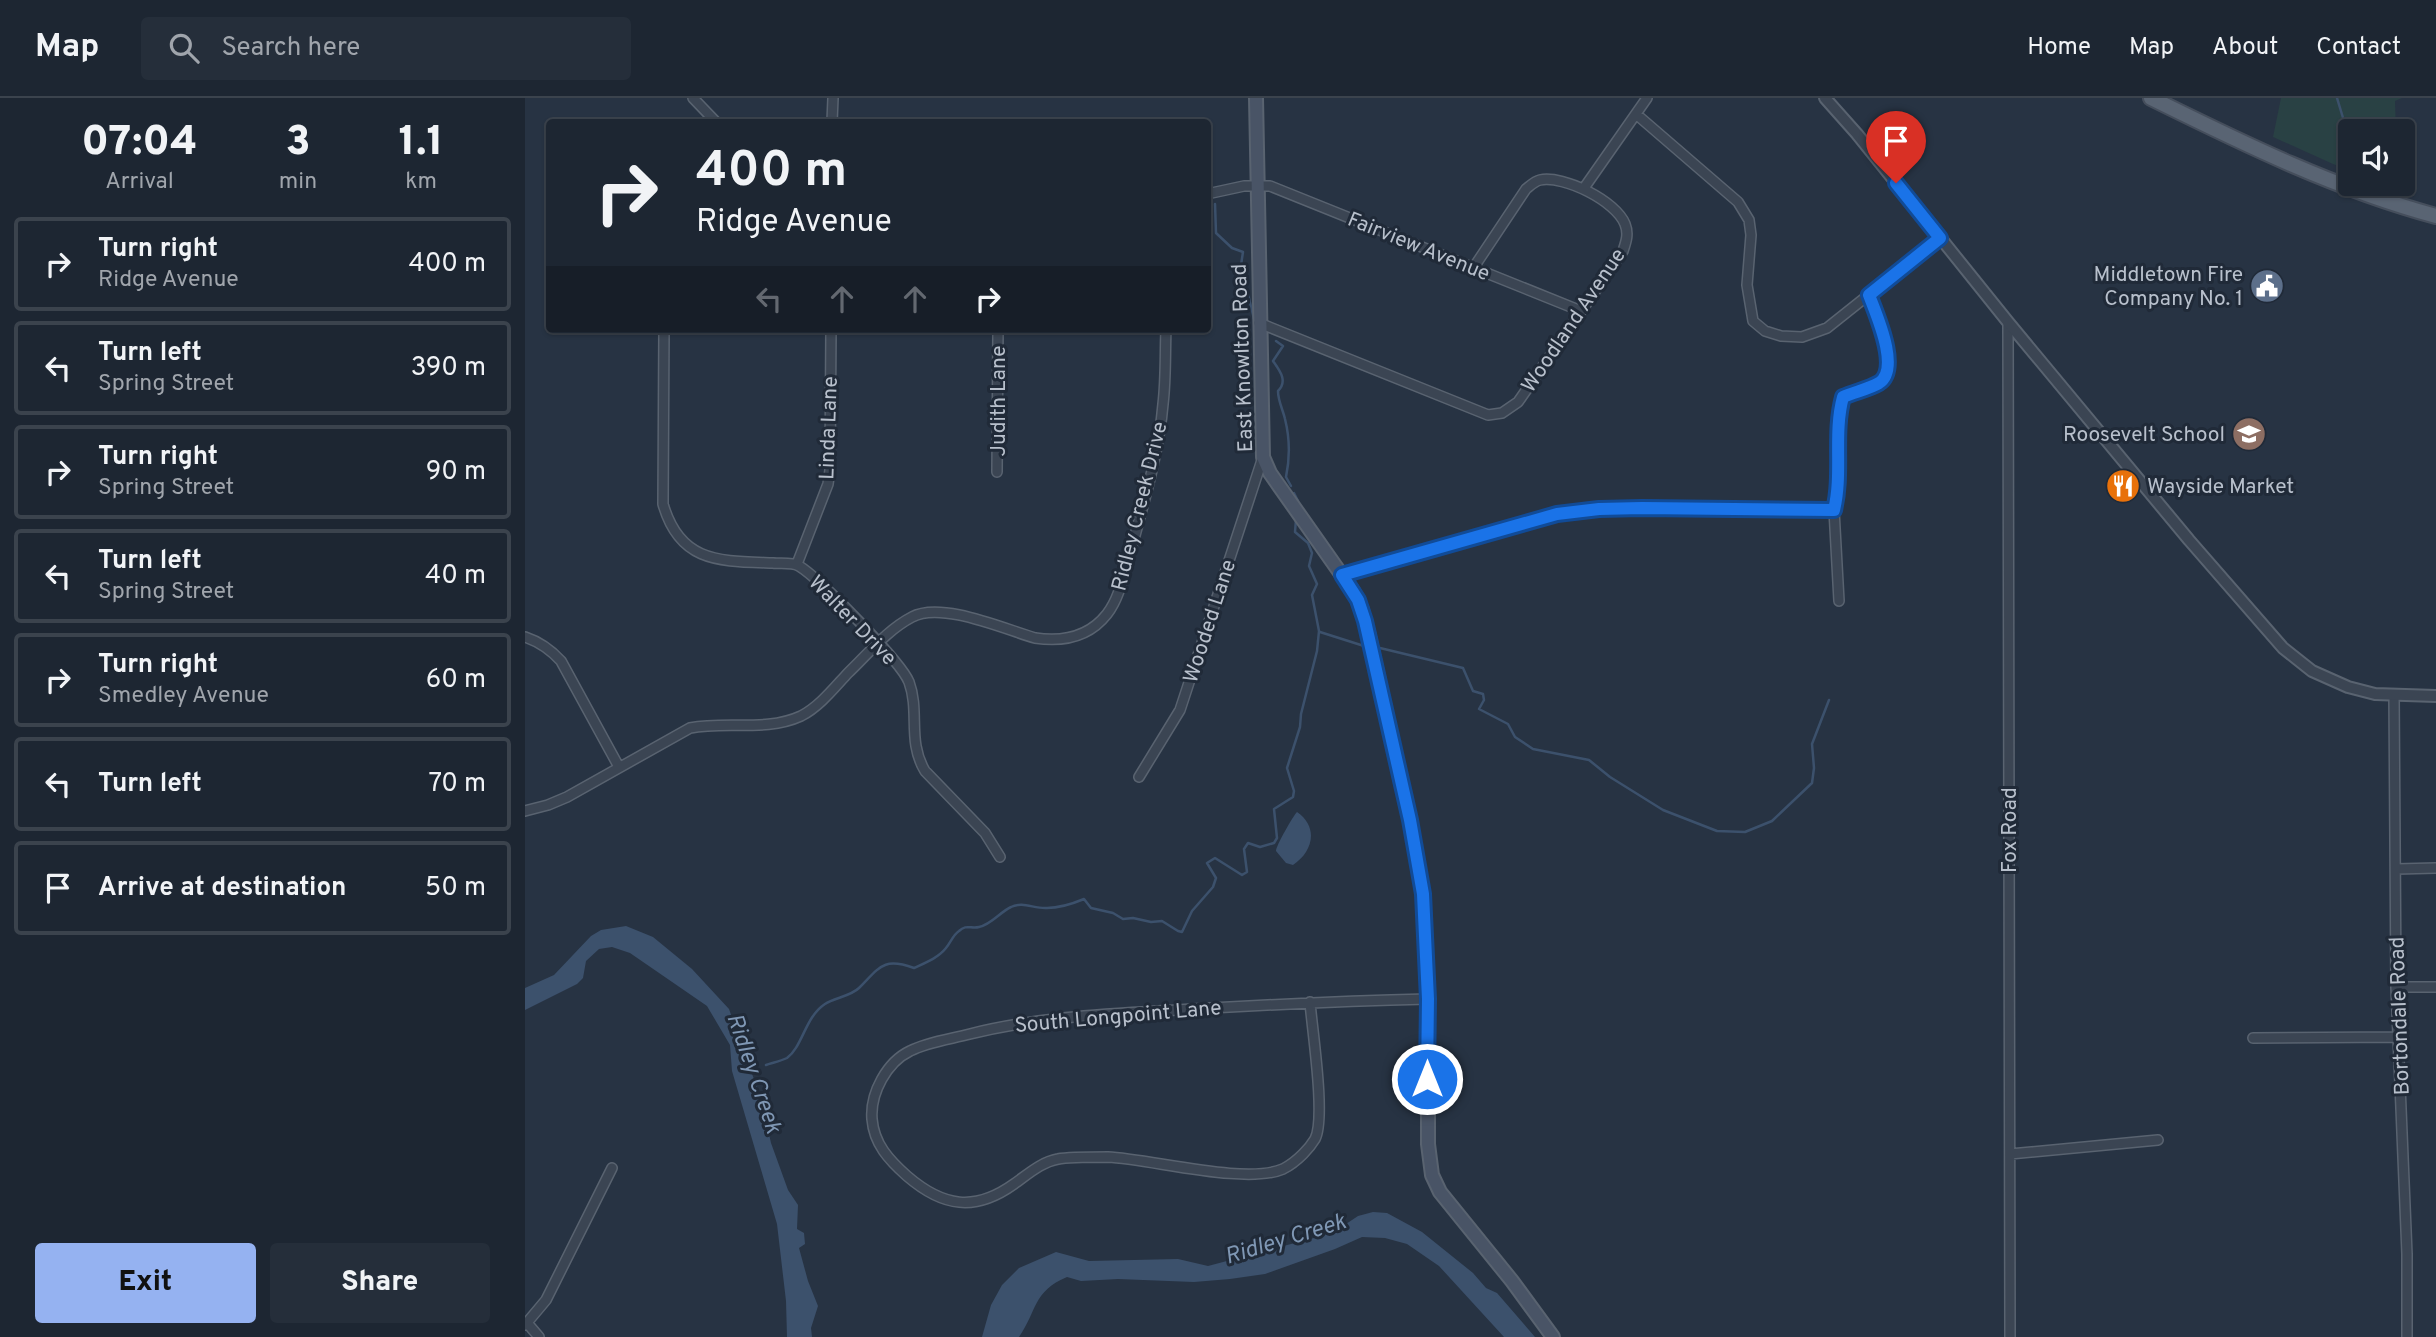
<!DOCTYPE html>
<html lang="en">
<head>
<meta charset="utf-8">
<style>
	body { margin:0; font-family:Overpass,sans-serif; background:#252e3a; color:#f1f3f6; height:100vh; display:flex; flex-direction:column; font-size:26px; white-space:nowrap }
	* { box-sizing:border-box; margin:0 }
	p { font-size:23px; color:#a0a5ac }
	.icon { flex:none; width:38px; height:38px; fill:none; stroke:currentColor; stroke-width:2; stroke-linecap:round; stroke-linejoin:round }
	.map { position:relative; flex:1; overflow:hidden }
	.drawer { display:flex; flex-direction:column; background:#1d2632; width:525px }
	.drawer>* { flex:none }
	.guide { position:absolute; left:21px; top:21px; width:665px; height:214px; border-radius:7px; box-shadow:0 2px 5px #0004,0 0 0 2px #3b434d; background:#1d2632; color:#f1f3f6; overflow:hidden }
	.tools { position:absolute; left:1813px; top:21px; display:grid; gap:14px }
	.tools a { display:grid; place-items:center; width:77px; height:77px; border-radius:7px; background:#1d2632; box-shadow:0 2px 5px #0004,0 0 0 2px #3b434d; font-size:35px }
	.pin { position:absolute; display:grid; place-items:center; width:60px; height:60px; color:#fff; margin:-72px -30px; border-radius:50% 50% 50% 0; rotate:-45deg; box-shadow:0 0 7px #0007 }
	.pin .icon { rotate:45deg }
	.me { position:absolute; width:77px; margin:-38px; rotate:0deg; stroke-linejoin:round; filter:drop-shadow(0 0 5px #0008) }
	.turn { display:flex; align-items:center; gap:24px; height:147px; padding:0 35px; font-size:32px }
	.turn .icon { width:91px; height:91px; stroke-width:2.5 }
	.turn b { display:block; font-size:49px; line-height:60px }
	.lanes { display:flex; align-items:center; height:66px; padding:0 35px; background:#0003; justify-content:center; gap:35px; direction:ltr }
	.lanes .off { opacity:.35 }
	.eta { display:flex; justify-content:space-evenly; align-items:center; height:119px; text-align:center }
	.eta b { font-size:42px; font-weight:800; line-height:49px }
	.cta { display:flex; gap:14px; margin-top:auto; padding:14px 35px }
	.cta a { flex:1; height:80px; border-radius:7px; background:#95b2f1; color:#111; font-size:28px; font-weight:800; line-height:80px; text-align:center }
	.cta a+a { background:#252e3a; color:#f1f3f6 }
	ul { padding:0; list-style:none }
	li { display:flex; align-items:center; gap:21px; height:94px; margin:0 14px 10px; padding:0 21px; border:4px solid #3b434d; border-radius:7px }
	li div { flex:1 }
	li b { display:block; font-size:26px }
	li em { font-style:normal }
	header { display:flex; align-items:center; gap:42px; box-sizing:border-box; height:98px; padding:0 35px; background:#1d2632; border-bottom:2px solid #3b434d }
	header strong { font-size:33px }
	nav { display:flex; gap:38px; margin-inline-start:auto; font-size:24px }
	.search { width:490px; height:63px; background:#252e3a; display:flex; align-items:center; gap:18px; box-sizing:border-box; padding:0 24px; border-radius:7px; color:#a0a5ac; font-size:26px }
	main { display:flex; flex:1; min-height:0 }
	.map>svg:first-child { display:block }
	.green { fill:#294144 }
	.water { fill:#3c516c }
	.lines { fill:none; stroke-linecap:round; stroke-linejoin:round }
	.stream { stroke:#3c516c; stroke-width:2.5 }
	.minor-casing { stroke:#596370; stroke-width:12 }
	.tertiary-casing { stroke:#596370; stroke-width:14 }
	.secondary-casing { stroke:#596370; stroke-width:16 }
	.primary-casing { stroke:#454e5c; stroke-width:18 }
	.minor { stroke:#3b4553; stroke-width:9 }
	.tertiary { stroke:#3b4553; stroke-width:10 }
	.secondary { stroke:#495466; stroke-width:12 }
	.primary { stroke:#596473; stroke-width:14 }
	.route-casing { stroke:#114b97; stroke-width:18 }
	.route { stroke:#1a73e8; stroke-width:12 }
	.labels { text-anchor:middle; stroke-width:6; stroke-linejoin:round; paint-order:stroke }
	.street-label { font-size:21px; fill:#b8c0cc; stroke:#202a38 }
	.poi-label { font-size:21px; fill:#b8c0cc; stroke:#202a38; text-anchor:end }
	.water-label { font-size:23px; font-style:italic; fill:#7f97b4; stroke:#202a38 }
</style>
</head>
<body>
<header>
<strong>Map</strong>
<div class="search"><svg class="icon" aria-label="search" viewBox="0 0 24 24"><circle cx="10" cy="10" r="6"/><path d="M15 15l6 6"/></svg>Search here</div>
<nav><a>Home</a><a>Map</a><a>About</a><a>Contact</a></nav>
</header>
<main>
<section class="drawer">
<div class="eta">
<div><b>07:04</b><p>Arrival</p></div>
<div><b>3</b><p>min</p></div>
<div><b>1.1</b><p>km</p></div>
</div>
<ul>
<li><svg class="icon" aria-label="right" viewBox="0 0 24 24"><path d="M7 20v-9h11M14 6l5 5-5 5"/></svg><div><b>Turn right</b><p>Ridge Avenue</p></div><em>400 m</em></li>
<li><svg class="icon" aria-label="left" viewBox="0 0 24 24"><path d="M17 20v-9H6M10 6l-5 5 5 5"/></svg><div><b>Turn left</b><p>Spring Street</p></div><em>390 m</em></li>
<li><svg class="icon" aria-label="right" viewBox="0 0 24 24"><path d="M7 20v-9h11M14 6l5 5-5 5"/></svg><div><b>Turn right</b><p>Spring Street</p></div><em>90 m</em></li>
<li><svg class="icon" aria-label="left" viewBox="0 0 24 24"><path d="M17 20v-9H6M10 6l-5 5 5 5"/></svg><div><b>Turn left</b><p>Spring Street</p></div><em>40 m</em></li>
<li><svg class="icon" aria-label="right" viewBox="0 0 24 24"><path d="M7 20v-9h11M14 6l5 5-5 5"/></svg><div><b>Turn right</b><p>Smedley Avenue</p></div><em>60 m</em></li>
<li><svg class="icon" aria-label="left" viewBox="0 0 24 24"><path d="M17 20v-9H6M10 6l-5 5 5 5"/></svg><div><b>Turn left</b></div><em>70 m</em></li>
<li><svg class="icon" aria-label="arrive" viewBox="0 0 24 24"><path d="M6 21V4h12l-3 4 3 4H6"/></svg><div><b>Arrive at destination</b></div><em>50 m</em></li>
</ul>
<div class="cta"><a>Exit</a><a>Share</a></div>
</section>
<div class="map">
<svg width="1911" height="1239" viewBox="0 0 1911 1239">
	<rect width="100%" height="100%" fill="#273343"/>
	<path class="green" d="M1756,0H1877L1870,3L1871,33H1825V72L1808,66L1748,39Z"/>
	<path class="water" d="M772,714C794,729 788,754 768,767L761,765L751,753C751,748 768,718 772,714Z
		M101,828L128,839L167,871L204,911L236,1001L246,1045L263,1092L273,1107L272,1131L279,1135L280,1146L274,1150L283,1183L293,1208L286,1230L287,1239H262L261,1203L252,1126L207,973L205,947L182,908L105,855L87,849L74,851L61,863L58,880L52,886L0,912V890L29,877L66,838L76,832Z
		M848,1114L862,1115L897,1134L948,1175L961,1190L972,1195L1010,1239H979L914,1168L882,1146L860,1140L837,1139L810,1151L740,1176L705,1181L669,1184L593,1181L556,1183L542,1179C508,1193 512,1213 494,1239H457L466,1207L477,1187L494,1170L531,1154L564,1163L653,1161L683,1168L789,1140L815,1130L833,1118Z"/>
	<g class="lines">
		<path class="stream" d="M1812,0L1825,43
			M657,21L658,24
			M682,84H683
			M690,106L691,135L707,150L718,154L716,167L729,221
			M751,243L758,248L748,263C755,273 763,283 753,293C753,303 758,312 760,321C765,341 765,360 761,379L766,388
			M769,395L773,403
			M795,534L839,548
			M855,550L938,570L948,593L958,596L959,602L954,611L983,626L990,639L1008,651L1064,662L1085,679L1138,712L1192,733L1220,734L1247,723L1287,685L1289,670L1287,646L1304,602
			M241,967C247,965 256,963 262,960C278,948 280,919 300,906C309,900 326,898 334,890C355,869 358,859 389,870C400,865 413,860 421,850C426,844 428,837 434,833C441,826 446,831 454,829C466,827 475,814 486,809C498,803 509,811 522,810C535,810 547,806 559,801L566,810L588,815L598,821L608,820L626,824L637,823L653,833L657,834L667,813L688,789L691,780L682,765L690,760L717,777L722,774L719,751L723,745L735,749L749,745L752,740L749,711L768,699L769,693L762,670L775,629L776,616L792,553L794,533L787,497L792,486L784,468L787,455L783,445L770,434L771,421"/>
		<g class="minor-casing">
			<path id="minor" d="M168,0L191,24
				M1111,16L1213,104L1224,122L1226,137L1222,187L1228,223L1240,233L1256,238L1277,239L1302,230L1415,140
				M307,24L308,0
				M1059,90L1122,0
				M682,96L719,88H745L1056,213
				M1483,224L1485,1239
				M734,225L963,317L977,315L993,304L1098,153C1101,144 1104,136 1100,126C1091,103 1039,77 1015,82C1010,83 1006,87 1001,91L949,169
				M139,231L138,406C155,465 194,463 248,465C255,466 267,464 274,468C294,480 376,564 384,584C395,614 382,643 400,673L460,735L475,759
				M472,374L473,231
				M272,466L303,386L305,372L306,231
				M817,477L1032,416L1074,411L1117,410L1309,412
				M1314,503L1309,412L1314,393L1313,317L1318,299C1329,294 1344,291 1354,285C1376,271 1351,216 1344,197
				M0,539C15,544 25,551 36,563L94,669
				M1869,597L1871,889L1882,1156V1239
				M614,679L655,612L738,359
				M0,713L23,707L42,699L165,630C202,623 241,634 276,618C294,609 309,590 323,575C343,556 362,532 387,519C416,503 479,531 510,540C537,544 564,539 582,516C596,498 599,473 606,452C619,404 634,355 638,306C641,281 640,256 641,231
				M1872,771L1911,770
				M1871,889H1911
				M785,904C787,931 801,1020 790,1041C787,1046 782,1052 778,1056C773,1061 764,1068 758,1071C721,1087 626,1061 583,1059C571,1059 543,1059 533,1061C516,1064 502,1077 489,1086C450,1114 418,1109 382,1078C364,1062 349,1046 347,1021C345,995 362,964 385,953C402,944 426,941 445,936C513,919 582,916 651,912C735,907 819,903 903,901
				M1728,940L1874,939
				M1485,1056L1633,1042
				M3,1226L14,1239
				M0,1227L21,1202L87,1070"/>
		</g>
		<g class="tertiary-casing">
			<path id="tertiary" d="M1300,0L1332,36L1483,224L1664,442L1758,550L1787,573L1823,589L1850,596L1911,598"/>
		</g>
		<g class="secondary-casing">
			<path id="secondary" d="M731,0L738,359L745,375L828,493L837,512L843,534L885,722L898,796L903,901V1046L907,1077L915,1094L987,1183L1028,1239"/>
		</g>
		<g class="primary-casing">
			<path id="primary" d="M1626,0C1719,46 1811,91 1911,118"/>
		</g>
		<use href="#minor" class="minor"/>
		<use href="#tertiary" class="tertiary"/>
		<use href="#secondary" class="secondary"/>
		<use href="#primary" class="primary"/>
	</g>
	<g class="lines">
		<g class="route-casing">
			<path id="route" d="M902,981L903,901L898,796L885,722L840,523L833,502L817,477L1032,416L1074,411L1117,410L1309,412C1318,375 1308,336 1318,299C1329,294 1344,291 1354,285C1376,271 1351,216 1344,197L1415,140L1371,85"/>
		</g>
		<use href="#route" class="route"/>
	</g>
	<defs>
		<g id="civic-disc" transform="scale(1.75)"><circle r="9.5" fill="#5c6f8a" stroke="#202a38"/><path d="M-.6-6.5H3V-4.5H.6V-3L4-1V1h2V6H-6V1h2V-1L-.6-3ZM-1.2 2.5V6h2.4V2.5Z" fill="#fff"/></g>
		<g id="school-disc" transform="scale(1.75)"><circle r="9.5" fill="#8d6e63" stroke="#202a38"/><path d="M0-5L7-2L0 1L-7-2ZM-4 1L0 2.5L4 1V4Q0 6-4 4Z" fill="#fff"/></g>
		<g id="restaurant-disc" transform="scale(1.75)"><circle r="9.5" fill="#e8710a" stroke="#202a38"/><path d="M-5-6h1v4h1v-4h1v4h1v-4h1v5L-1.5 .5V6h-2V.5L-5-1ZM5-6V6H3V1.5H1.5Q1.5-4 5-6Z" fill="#fff"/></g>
	</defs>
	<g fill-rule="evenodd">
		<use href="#civic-disc" x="1742" y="188"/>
		<use href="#school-disc" x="1724" y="336"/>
		<use href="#restaurant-disc" x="1598" y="388"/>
	</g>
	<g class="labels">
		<g class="street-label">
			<text transform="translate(894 148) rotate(22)" y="7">Fairview Avenue</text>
			<text transform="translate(1048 222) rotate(-56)" y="7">Woodland Avenue</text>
			<text transform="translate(717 260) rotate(-92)" y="7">East Knowlton Road</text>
			<text transform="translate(473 303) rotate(-90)" y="7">Judith Lane</text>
			<text transform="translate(303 330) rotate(-88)" y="7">Linda Lane</text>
			<text transform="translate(614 408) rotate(-76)" y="7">Ridley Creek Drive</text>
			<text transform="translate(328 522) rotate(46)" y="7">Walter Drive</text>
			<text transform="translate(684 523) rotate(-72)" y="7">Wooded Lane</text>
			<text transform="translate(1484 732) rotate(-90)" y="7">Fox Road</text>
			<text transform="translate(593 918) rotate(-5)" y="7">South Longpoint Lane</text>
			<text transform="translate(1874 918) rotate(-92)" y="7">Bortondale Road</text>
		</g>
		<g class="poi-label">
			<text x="1718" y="183">Middletown Fire<tspan x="1718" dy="24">Company No. 1</tspan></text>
			<text x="1700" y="343">Roosevelt School</text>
			<text x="1622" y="395" text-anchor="start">Wayside Market</text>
		</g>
		<g class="water-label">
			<text transform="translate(230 975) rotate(71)" y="8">Ridley Creek</text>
			<text transform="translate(760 1140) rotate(-17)" y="8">Ridley Creek</text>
		</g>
	</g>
</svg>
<div class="tools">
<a><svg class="icon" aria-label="sound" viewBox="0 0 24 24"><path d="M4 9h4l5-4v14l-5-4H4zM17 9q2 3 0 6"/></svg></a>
</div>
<div class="pin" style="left:1371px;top:85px;background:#d93025"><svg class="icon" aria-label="arrive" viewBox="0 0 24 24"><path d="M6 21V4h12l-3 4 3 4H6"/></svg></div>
<svg class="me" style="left:902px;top:981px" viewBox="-20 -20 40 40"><circle r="17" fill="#1a73e8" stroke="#fff" stroke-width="3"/><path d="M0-11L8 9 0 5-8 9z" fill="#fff"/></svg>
<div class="guide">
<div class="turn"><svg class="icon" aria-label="right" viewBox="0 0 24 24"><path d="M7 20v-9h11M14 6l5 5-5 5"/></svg><div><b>400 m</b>Ridge Avenue</div></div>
<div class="lanes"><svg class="icon off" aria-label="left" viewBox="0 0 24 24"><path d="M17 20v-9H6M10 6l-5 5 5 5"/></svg><svg class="icon off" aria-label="ahead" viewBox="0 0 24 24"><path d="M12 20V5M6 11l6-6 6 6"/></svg><svg class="icon off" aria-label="ahead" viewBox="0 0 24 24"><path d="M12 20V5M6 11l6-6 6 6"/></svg><svg class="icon" aria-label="right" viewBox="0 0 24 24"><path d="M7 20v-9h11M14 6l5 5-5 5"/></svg></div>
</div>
</div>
</main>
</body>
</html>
